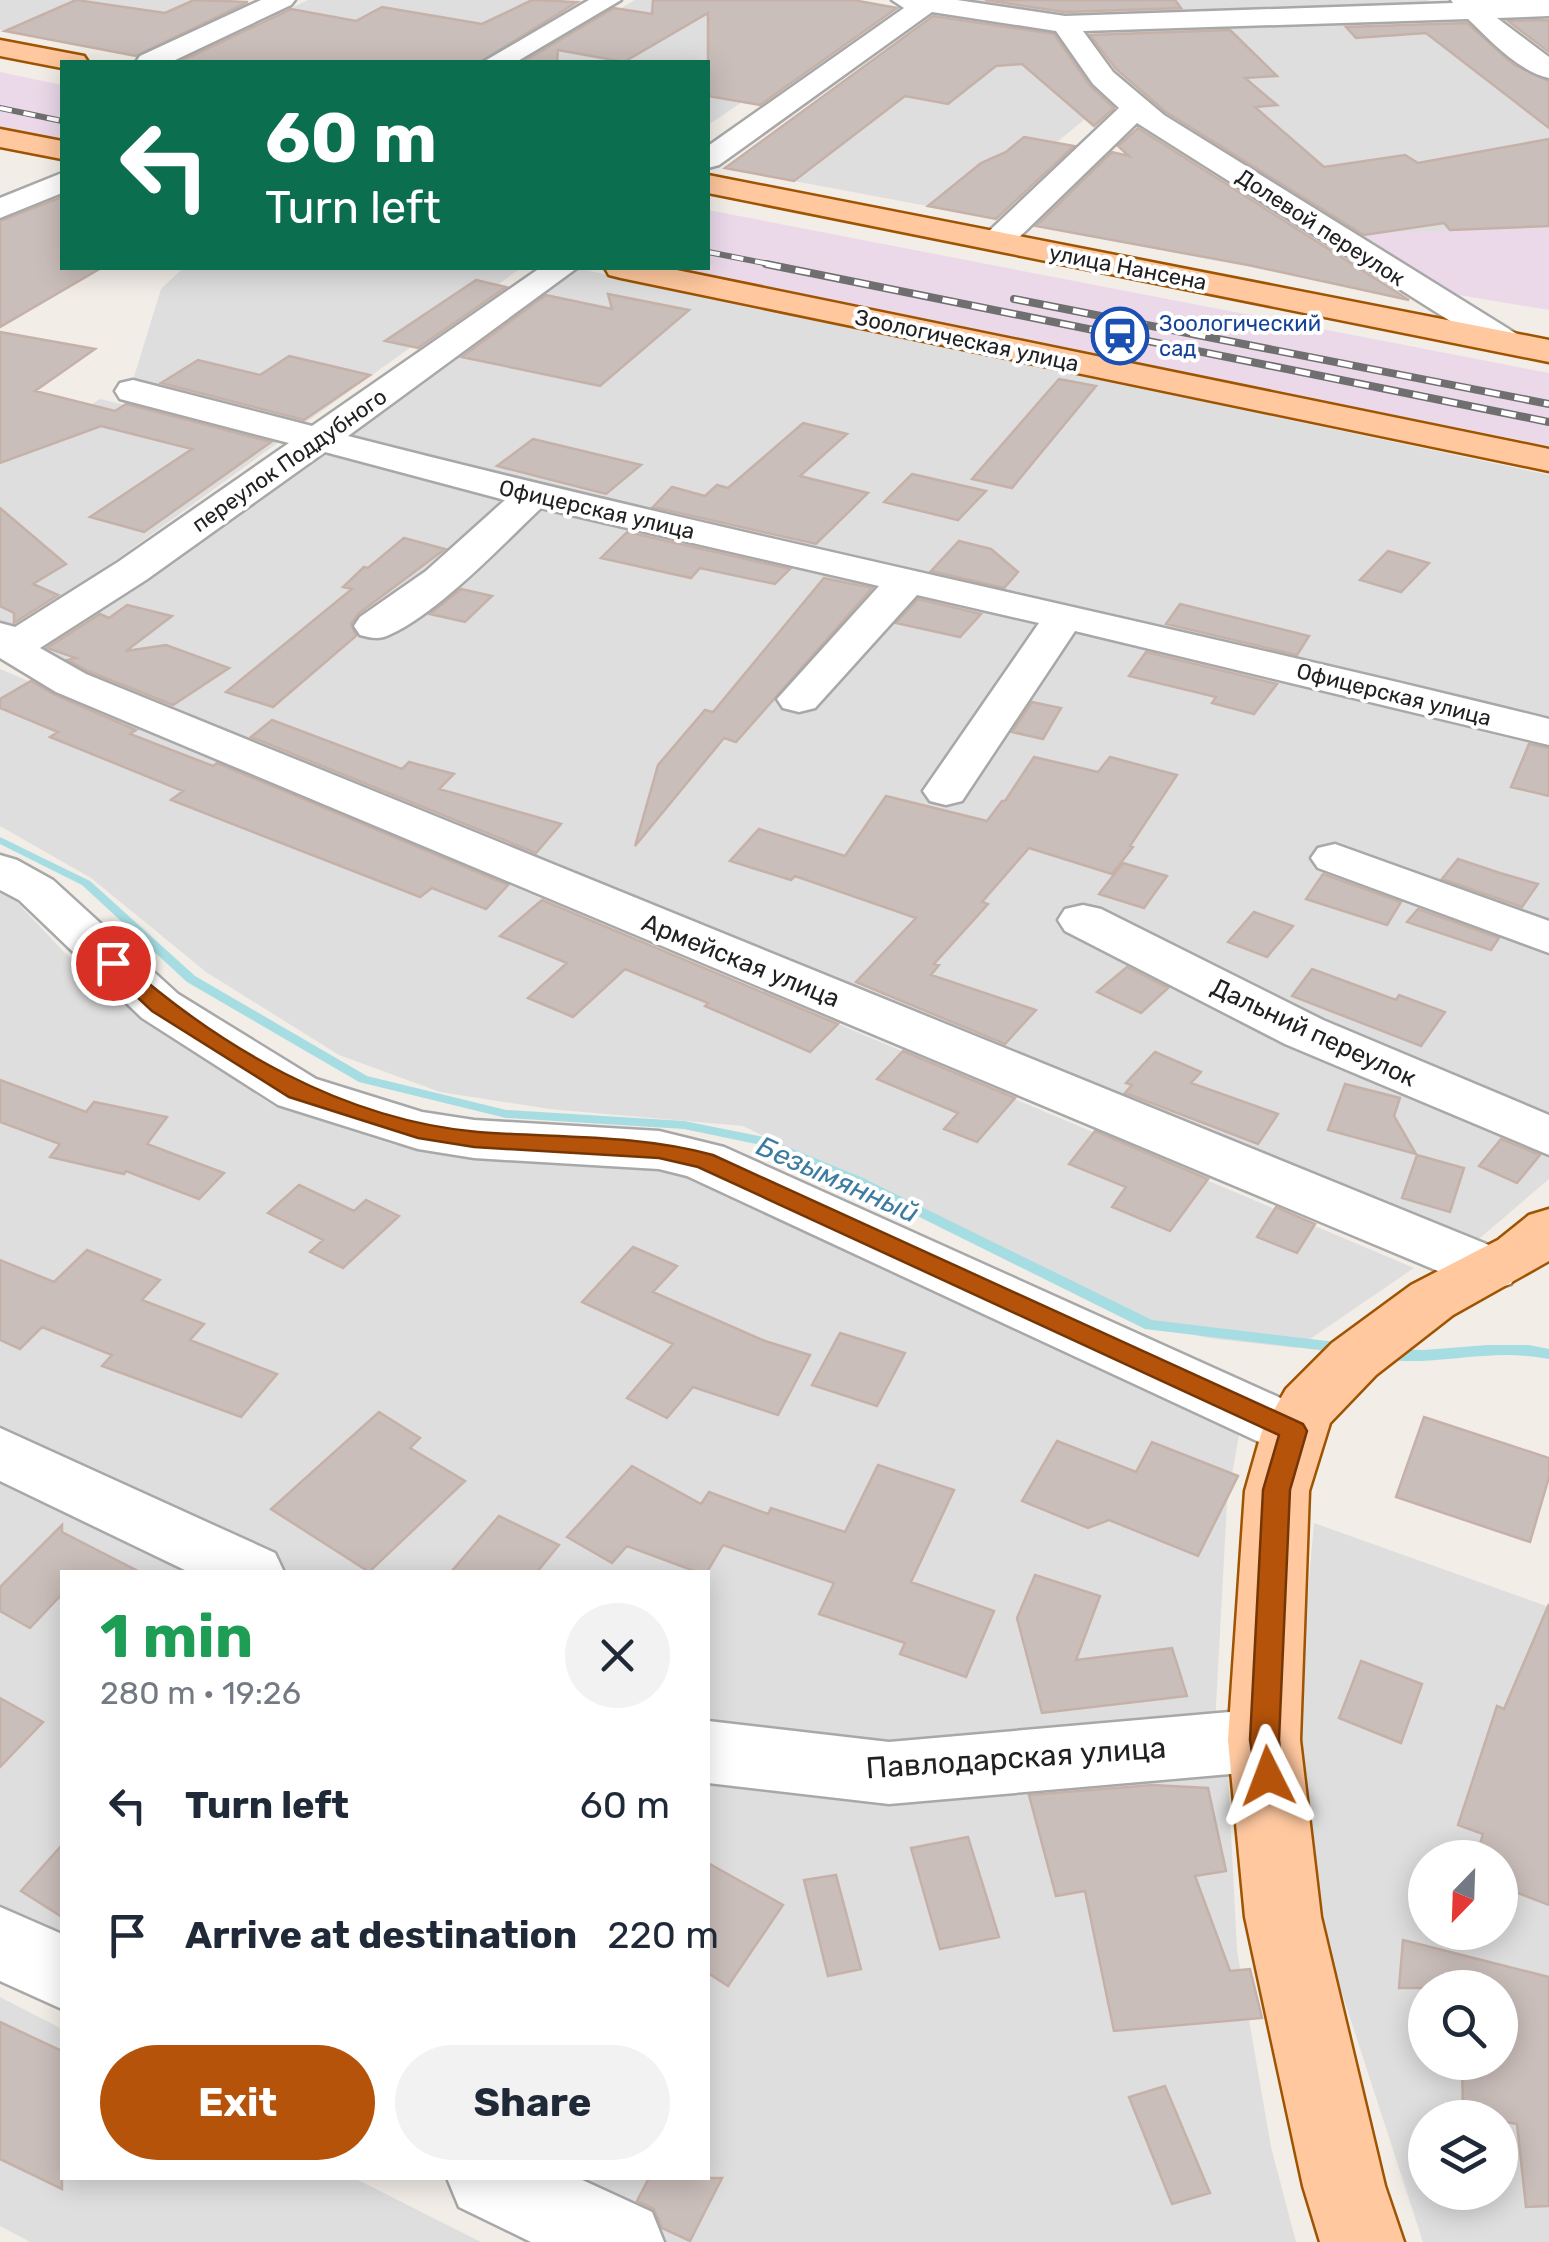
<!DOCTYPE html>
<html lang="en">
<head>
<meta charset="utf-8">
<style>
	body { margin:0; font-family:Rubik,sans-serif; background:#f2f2f3; color:#1f2937; height:100vh; display:flex; flex-direction:column; font-size:38px; white-space:nowrap }
	* { box-sizing:border-box; margin:0 }
	p { font-size:32px; color:#747a83 }
	.icon { flex:none; width:55px; height:55px; fill:none; stroke:currentColor; stroke-width:2; stroke-linecap:round; stroke-linejoin:round }
	.map { position:relative; flex:1; overflow:hidden }
	.drawer { position:absolute; left:60px; top:1570px; width:650px; height:610px; display:flex; flex-direction:column; background:#fff; border-radius:0px; box-shadow:0 5px 25px #0003 }
	.drawer>* { flex:none }
	.banner { position:absolute; left:60px; top:60px; width:650px; height:210px; border-radius:0px; box-shadow:0 5px 25px #0003; background:#0b6e4f; color:#fff; overflow:hidden }
	.needle { width:65px; rotate:203deg }
	.controls { position:absolute; left:1408px; top:1840px; display:grid; gap:20px }
	.controls a { display:grid; place-items:center; width:110px; height:110px; border-radius:50%; background:#fff; box-shadow:0 5px 25px #0003; font-size:50px }
	.pin { position:absolute; display:grid; place-items:center; width:85px; height:85px; color:#fff; margin:-42px; border:5px solid #fff; border-radius:50%; box-shadow:0 2px 10px #0007 }
	.me { position:absolute; width:110px; margin:-55px; rotate:357deg; stroke-linejoin:round; filter:drop-shadow(0 0 8px #0008) }
	.turn { display:flex; align-items:center; gap:35px; height:210px; padding:0 40px; font-size:45px }
	.turn .icon { width:130px; height:130px; stroke-width:2.5 }
	.turn b { display:block; font-size:70px; line-height:85px }
	.round { display:grid; place-items:center; flex:none; width:105px; height:105px; border-radius:52px; background:#f2f2f3 }
	.overview { display:flex; align-items:center; justify-content:space-between; height:170px; padding:0 40px }
	h1 { font-size:60px; font-weight:700; line-height:75px; color:#1e9e55 }
	.primary-button { display:flex; gap:20px; margin-top:auto; padding:20px 40px }
	.primary-button a { flex:1; height:115px; border-radius:60px; background:#b45309; color:#fff; font-size:40px; font-weight:700; line-height:115px; text-align:center }
	.primary-button a+a { background:#f2f2f3; color:#1f2937 }
	ul { padding:0; list-style:none }
	li { display:flex; align-items:center; gap:30px; height:130px; padding:0 40px }
	li div { flex:1 }
	li b { display:block; font-size:38px }
	li em { font-style:normal }
	.map>svg:first-child { display:block }
	.residential { fill:#dfdede; fill-rule:evenodd }
	.industrial { fill:#ebd9ea }
	.lines { fill:none; stroke-linecap:round; stroke-linejoin:round }
	.stream { fill:#a5dde2; fill-rule:evenodd }
	.building { fill:#cabeba; stroke:#c5b1a8; stroke-width:2.5 }
	.minor-casing { stroke:#a8a8a8; stroke-width:5 }
	.major-casing { stroke:#9e5400; stroke-width:5 }
	.minor { fill:#fff; fill-rule:evenodd }
	.major { fill:#ffc89f; fill-rule:evenodd }
	.rail-far1-casing { stroke:#6f6f6f; stroke-width:6 }
	.rail-casing { stroke:#6f6f6f; stroke-width:8 }
	.rail-far1 { stroke:#fff; stroke-width:4; stroke-dasharray:12; stroke-linecap:butt }
	.rail { stroke:#fff; stroke-width:5; stroke-dasharray:15; stroke-linecap:butt }
	.route { fill:#b45309; stroke:#753606; stroke-width:2.5 }
	.labels { text-anchor:middle; stroke-width:8; stroke-linejoin:round; paint-order:stroke }
	.far-street-label { font-size:22px; fill:#212121; stroke:#fff }
	.far-transit-label { font-size:22px; fill:#164399; stroke:#fff; text-anchor:start }
	.street-label { font-size:25px; fill:#212121; stroke:#fff }
	.water-label { font-size:28px; font-style:italic; fill:#3d7ca0; stroke:#fff }
	.near-street-label { font-size:30px; fill:#212121; stroke:#fff }
</style>
</head>
<body>
<div class="map">
<svg width="1549" height="2242" viewBox="0 0 1549 2242">
	<rect width="100%" height="100%" fill="#f2ede7"/>
	<path class="residential" d="M0,0H237L122,53L0,30Z
		M308,0H565L449,62H178Z
		M635,0H853L887,5L708,125V62H527Z
		M976,0H1428L1430,3L1082,15L973,3Z
		M944,15L1030,29L1041,51L1097,109L970,214L725,168Z
		M1448,15L1488,50L1549,87V211L1452,231L1352,235L1176,117L1101,45L1090,27Z
		M183,268H521L294,431L130,390L161,289Z
		M548,268H576L1549,475V732L312,434Z
		M100,399L279,442L0,644V401L66,420Z
		M301,443L1549,748V1179L1460,1255L5,656Z
		M0,669L1414,1268L1297,1348L1208,1338L1147,1324L743,1126L549,1109L440,1092L339,1055L206,972L91,878L0,826Z
		M0,891L14,899L64,952L137,1015L274,1106L395,1145L453,1154L634,1167L683,1176L725,1191L1239,1435L1227,1503L1215,1724L737,1759L708,1753V1572H268L0,1447Z
		M0,1471L217,1572H62V1954L0,1923Z
		M1314,1523L1549,1607V2242H1423L1328,1950L1297,1716ZM1425,1858H1500V1932H1425ZM1425,1988H1500V2062H1425ZM1425,2118H1500V2192H1425Z
		M1227,1755L1237,1950L1271,2147L1296,2242H640L511,2178H708V1775L737,1781Z
		M0,1997L62,2029V2178H354L481,2242H30L0,2226Z"/>
	<path class="industrial" d="M0,72L62,85V143L0,130Z
		M708,210L1549,373V446L668,268H708Z
		M1549,211V310L1447,293L1352,235L1450,230L1431,217Z"/>
	<g class="lines">
		<path class="stream" d="M0,837L90,881L195,976L367,1076L506,1110L684,1121L764,1137L863,1178L1152,1320L1344,1343L1349,1344L1351,1348L1349,1352L1344,1353L1145,1329L853,1184L761,1145L684,1129L506,1118L359,1082L187,982L82,885L0,844Z
			M1487,1345H1529L1549,1349V1359C1527,1355 1506,1354 1484,1356C1449,1358 1413,1365 1378,1358L1376,1354L1378,1350L1383,1349L1424,1350Z"/>
	</g>
	<path class="building" d="M76,0L165,13L194,0L248,2L136,56L5,31Z
		M532,0L577,2L480,62H179L291,9L356,21L382,7L482,24Z
		M653,0H853L897,8L760,105L708,96V13L624,62L558,50L557,62H523L614,8L652,14Z
		M985,0H1175L1181,8L1065,12Z
		M933,16L1054,34L1090,86L1114,108L1094,126L1022,64L996,66L948,104L905,96L794,181L725,168Z
		M1549,20V52L1508,21Z
		M1467,23L1514,65L1549,81V128L1426,33L1356,38L1346,27Z
		M1230,30L1277,76L1245,78L1277,105L1255,107L1324,167L1405,155L1418,163L1549,139V226L1450,230L1444,223L1364,235L1166,112L1116,69L1090,35Z
		M1138,128L1409,300L1248,265L1036,226L1112,152L1129,156L1118,146Z
		M1024,137L1074,146L996,219L928,206L981,163L1006,152Z
		M62,197V268H101L0,327V221Z
		M476,280L506,287L418,348L385,341Z
		M608,294L689,310L600,386L462,357L546,295L612,309Z
		M0,332L95,349L35,391L115,411L126,404L271,442L144,532L90,517L192,449L101,426L0,463Z
		M289,356L370,375L304,420L161,383L198,360L260,375Z
		M1059,379L1096,386L1012,488L972,479Z
		M803,423L847,434L800,476L868,493L816,544L653,507L672,487L705,496L717,485L728,488Z
		M533,439L641,465L606,494L497,466Z
		M912,474L986,491L958,520L884,502Z
		M0,508L66,564L33,584L58,595L14,623V613L0,606Z
		M627,532L790,569L775,584L700,568L691,578L601,558Z
		M404,538L445,549L358,614L351,624L356,636L273,707L226,692L352,589L343,587L364,567L368,568Z
		M959,541L991,549L1018,572L1004,588L931,571Z
		M1388,551L1429,563L1401,592L1360,580Z
		M824,578L872,588L736,742L724,738L635,846L658,765L705,710L713,712Z
		M461,589L492,596L465,622L430,614Z
		M918,599L981,614L960,637L896,623Z
		M1180,604L1309,636L1297,655L1166,624Z
		M127,605L172,616L126,651L166,645L229,668L173,705L88,671L68,660L76,658L47,648L100,614L109,618Z
		M1146,652L1277,684L1254,714L1212,703L1216,697L1129,676Z
		M31,681L55,695L136,730L130,734L213,766L217,763L508,885L486,909L432,888L420,897L171,800L183,791L50,737L58,732L0,708V699Z
		M1032,702L1061,708L1043,739L1012,732Z
		M272,720L402,769L409,762L454,774L439,789L561,824L536,853L251,737Z
		M1529,744L1549,748V796L1511,787Z
		M1034,757L1098,772L1110,757L1177,775L1130,846L1133,847L1112,874L1029,848L982,902L988,904L934,964L939,965L931,975L1036,1010L1005,1044L856,982L916,918L795,876L791,880L730,861L759,829L845,856L886,796L987,821L1002,801H1005Z
		M1458,859L1500,873L1538,884L1522,907L1442,879Z
		M1123,863L1167,876L1144,908L1099,894Z
		M1323,874L1401,902L1387,925L1306,899Z
		M542,900L838,1024L810,1052L705,1006L708,1003L625,969L573,1017L528,998L567,963L500,936Z
		M1418,909L1499,938L1491,950L1407,922Z
		M1254,912L1293,926L1267,957L1228,942Z
		M1127,967L1168,988L1141,1013L1097,992Z
		M1312,969L1396,1000L1399,995L1445,1012L1421,1046L1292,996Z
		M903,1051L1015,1098L977,1142L944,1129L958,1113L877,1079Z
		M1155,1052L1201,1072L1191,1083L1278,1114L1258,1144L1125,1093L1132,1085L1126,1083Z
		M0,1080L86,1112L94,1102L167,1117L147,1144L224,1173L199,1199L126,1171L124,1174L50,1157L60,1144L0,1122Z
		M1345,1084L1400,1098L1394,1116L1416,1154L1328,1130Z
		M1095,1131L1208,1179L1170,1231L1112,1207L1126,1187L1069,1164Z
		M1501,1139L1540,1155L1517,1183L1479,1166Z
		M1417,1155L1464,1168L1450,1212L1402,1198Z
		M299,1185L354,1211L366,1200L399,1216L343,1268L310,1252L323,1240L268,1213Z
		M1276,1207L1315,1224L1297,1253L1257,1237Z
		M633,1247L677,1266L653,1292L765,1341L810,1355L778,1415L693,1387L667,1418L627,1398L673,1344L582,1302Z
		M87,1250L160,1280L142,1300L204,1324L190,1340L277,1374L241,1417L102,1366L112,1355L42,1327L20,1349L0,1340V1260L54,1282Z
		M840,1333L905,1353L877,1406L812,1385Z
		M379,1412L420,1438L410,1448L465,1481L369,1572L271,1509Z
		M1424,1417L1549,1458V1477L1530,1542L1396,1497Z
		M1057,1441L1136,1472L1152,1442L1238,1476L1198,1556L1109,1520L1088,1528L1022,1501Z
		M878,1465L954,1490L911,1582L994,1611L966,1677L900,1654L905,1643L819,1614L834,1583L723,1545L707,1572H697L627,1546L612,1563L567,1537L632,1466L701,1504L709,1492L768,1514L771,1508L845,1532Z
		M499,1516L559,1545L537,1572H451Z
		M62,1525V1532L140,1572H62V1594L30,1628L0,1611V1587Z
		M1035,1575L1100,1596L1076,1660L1172,1648L1187,1696L1042,1713L1017,1618Z
		M1549,1604V1905L1500,1886V1858H1476L1483,1834L1458,1825L1497,1706L1504,1709Z
		M1361,1661L1422,1684L1401,1743L1339,1718Z
		M0,1698L43,1722L0,1767Z
		M1152,1785L1208,1788L1226,1871L1195,1876L1230,1971L1250,1969L1262,2018L1114,2031L1085,1891L1056,1896L1029,1795Z
		M968,1837L999,1937L940,1949L911,1848Z
		M62,1845V1917L21,1891Z
		M708,1863L783,1905L728,1986L708,1973Z
		M836,1875L861,1969L828,1976L804,1880Z
		M1403,1940L1549,1977V2206L1526,2207L1517,2124L1500,2121V2118L1463,2114L1462,2062H1500V1988H1399Z
		M0,2022L62,2051V2189L0,2159Z
		M1165,2086L1210,2193L1172,2204L1129,2097Z
		M649,2178H722L690,2241L662,2228L654,2209L637,2201Z"/>
	<g class="lines">
		<g class="minor-casing">
			<path id="minor" d="M261,0H295L291,5L171,62H136L140,56Z
				M589,0H621L516,62H483Z
				M892,0H957L1065,16L1453,3L1451,0H1549V16L1497,18L1549,57V78C1518,71 1490,40 1468,19L1083,31L1113,72L1164,115L1520,336L1525,343L1520,350L1508,353L1496,350L1137,123L1008,248H986L981,241L986,234L1119,108L1093,84L1056,31L932,12L719,165L708,168V146L904,8Z
				M62,173V193L0,218V198Z
				M540,268H577L348,436C746,538 1150,620 1549,719V745L1075,631L962,801L946,805L930,801L923,791L1039,623L917,595L815,708L799,712L783,708L777,699L879,586L541,508C500,547 440,611 391,634C380,640 371,638 360,635L354,626L360,617L426,571L505,500L325,452L146,580L40,648L86,674L1511,1254L1519,1269L1511,1284L1490,1290L1469,1284L56,692L0,658V623L15,627L118,562L289,443L120,399L115,391L120,383L133,380L312,426Z
				M1335,844L1549,921V953L1318,868L1311,858L1318,848Z
				M0,855L17,860L53,880L178,994L316,1079L422,1112L474,1120L659,1131L724,1147L1316,1414L1326,1431L1316,1448L1294,1455L1272,1448L687,1176L659,1169L474,1158L418,1149L278,1105L142,1018L19,900L0,890Z
				M1083,905L1101,909L1323,1020L1549,1115V1155L1285,1044L1065,931L1058,920L1065,909Z
				M0,1428L275,1553L284,1572H189L0,1481Z
				M1264,1709L1289,1718L1300,1740L1289,1762L1264,1771L889,1804L708,1783V1721L889,1742Z
				M0,1907L62,1934V2009L0,1981Z
				M447,2178H578L652,2212L664,2242H531L459,2207Z"/>
		</g>
		<g class="major-casing">
			<path id="major" d="M0,40L84,56L88,62H62V68L0,56Z
				M0,129L62,141V159L0,147Z
				M708,175L1549,340V362L708,193Z
				M605,268H667L1549,449V471L621,278L609,275Z
				M1549,1209V1261L1453,1315L1376,1375L1330,1423L1309,1491L1300,1740L1321,1917L1385,2186L1404,2242H1320L1303,2186L1245,1917L1228,1740L1245,1491L1262,1431L1286,1389L1332,1343L1411,1285L1498,1240L1529,1215Z"/>
		</g>
		<use href="#minor" class="minor"/>
		<use href="#major" class="major"/>
		<g class="rail-far1-casing">
			<path id="rail-far1" d="M0,108L62,121
				M708,252L779,266"/>
		</g>
		<g class="rail-casing">
			<path id="rail" d="M766,264L1549,422
				M1014,299L1549,404"/>
		</g>
		<use href="#rail-far1" class="rail-far1"/>
		<use href="#rail" class="rail"/>
	</g>
	<path class="route" d="M113,957L120,959C219,1047 343,1120 478,1132C556,1138 637,1134 713,1155L1303,1424L1307,1431L1290,1490L1279,1740L1283,1776L1279,1785L1268,1789L1257,1785L1250,1740L1263,1490L1279,1435L698,1167L659,1158L474,1147L418,1138L289,1097L152,1011L106,968L102,963L106,959Z"/>
	<defs>
		<g id="station-ring" transform="scale(2.875)"><circle r="9.5" fill="#fff" stroke="#1a4fb4" stroke-width="1.5"/><path d="M-3-6H3Q5-6 5-4V2Q5 4 3 4L4.5 6H3L1.5 4h-3L-3 6H-4.5L-3 4Q-5 4-5 2V-4Q-5-6-3-6ZM-3.5-4v3h7v-3ZM-3.5 1v1.5H-2V1ZM2 1v1.5H3.5V1Z" fill="#1a4fb4"/></g>
	</defs>
	<g fill-rule="evenodd">
		<use href="#station-ring" x="1120" y="336"/>
	</g>
	<g class="labels">
		<g class="far-street-label">
			<text transform="translate(1321 227) rotate(33)" y="8">Долевой переулок</text>
			<text transform="translate(1128 267) rotate(11)" y="8">улица Нансена</text>
			<text transform="translate(967 340) rotate(12)" y="8">Зоологическая улица</text>
			<text transform="translate(289 460) rotate(-35)" y="8">переулок Поддубного</text>
			<text transform="translate(597 509) rotate(13)" y="8">Офицерская улица</text>
			<text transform="translate(1394 694) rotate(14)" y="8">Офицерская улица</text>
		</g>
		<g class="far-transit-label">
			<text x="1159" y="331">Зоологический<tspan x="1159" dy="25">сад</tspan></text>
		</g>
		<g class="street-label">
			<text transform="translate(741 960) rotate(22)" y="9">Армейская улица</text>
			<text transform="translate(1314 1032) rotate(25)" y="9">Дальний переулок</text>
		</g>
		<g class="water-label">
			<text transform="translate(838 1179) rotate(24)" y="10">Безымянный</text>
		</g>
		<g class="near-street-label">
			<text transform="translate(1016 1758) rotate(-4)" y="10">Павлодарская улица</text>
		</g>
	</g>
</svg>
<div class="controls">
<a><svg class="needle" viewBox="-14 -14 28 28"><path d="M0-13l5 13h-10z" fill="#e53935"/><path d="M0 13l5-13h-10z" fill="#747a83"/></svg></a>
<a><svg class="icon" aria-label="search" viewBox="0 0 24 24"><circle cx="10" cy="10" r="6"/><path d="M15 15l6 6"/></svg></a>
<a><svg class="icon" aria-label="layers" viewBox="0 0 24 24"><path d="M12 4l9 5-9 5-9-5zM3 14l9 5 9-5"/></svg></a>
</div>
<div class="pin" style="left:113px;top:963px;background:#d93025"><svg class="icon" aria-label="arrive" viewBox="0 0 24 24"><path d="M6 21V4h12l-3 4 3 4H6"/></svg></div>
<svg class="me" style="left:1268px;top:1776px" viewBox="-20 -20 40 40"><path d="M0-17L14 15 0 8-14 15z" fill="#b45309" stroke="#fff" stroke-width="4"/></svg>
<div class="banner">
<div class="turn"><svg class="icon" aria-label="left" viewBox="0 0 24 24"><path d="M17 20v-9H6M10 6l-5 5 5 5"/></svg><div><b>60 m</b>Turn left</div></div>
</div>
<section class="drawer">
<div class="overview"><div><h1>1 min</h1><p>280 m · 19:26</p></div><a class="round"><svg class="icon" aria-label="close" viewBox="0 0 24 24"><path d="M6 6l12 12M18 6L6 18"/></svg></a></div>
<ul>
<li><svg class="icon" aria-label="left" viewBox="0 0 24 24"><path d="M17 20v-9H6M10 6l-5 5 5 5"/></svg><div><b>Turn left</b></div><em>60 m</em></li>
<li><svg class="icon" aria-label="arrive" viewBox="0 0 24 24"><path d="M6 21V4h12l-3 4 3 4H6"/></svg><div><b>Arrive at destination</b></div><em>220 m</em></li>
</ul>
<div class="primary-button"><a>Exit</a><a>Share</a></div>
</section>
</div>
</body>
</html>
